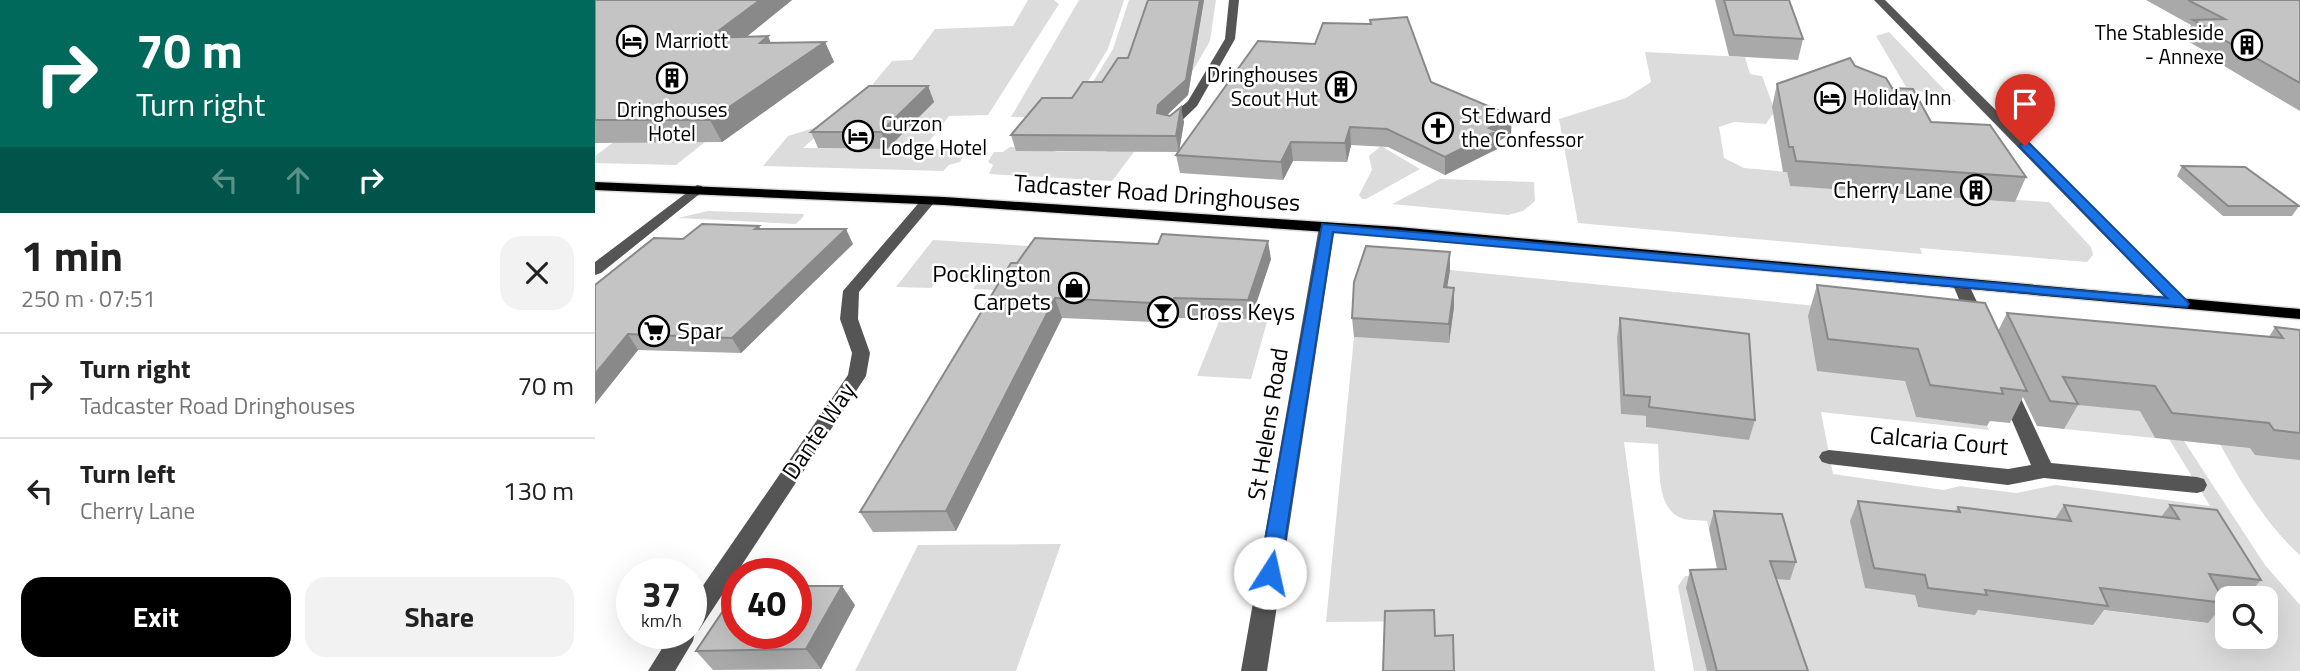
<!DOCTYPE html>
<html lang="en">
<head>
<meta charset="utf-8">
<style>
	body { margin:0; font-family:"Titillium Web",sans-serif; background:#f2f2f2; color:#222; height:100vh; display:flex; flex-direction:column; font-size:26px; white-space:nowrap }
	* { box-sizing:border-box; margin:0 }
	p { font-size:23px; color:#767676 }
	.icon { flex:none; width:38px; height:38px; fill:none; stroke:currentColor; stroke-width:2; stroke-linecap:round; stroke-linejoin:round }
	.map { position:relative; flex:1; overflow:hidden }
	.drawer { display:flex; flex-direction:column; background:#fff; width:595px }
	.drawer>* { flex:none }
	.hud { background:#00695c; color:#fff; overflow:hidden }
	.tools { position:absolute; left:1620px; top:586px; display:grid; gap:14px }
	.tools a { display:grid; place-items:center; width:63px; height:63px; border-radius:14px; background:#fff; box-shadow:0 7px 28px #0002; font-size:35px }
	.speed { position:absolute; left:21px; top:558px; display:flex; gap:14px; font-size:35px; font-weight:700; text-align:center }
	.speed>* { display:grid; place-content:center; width:91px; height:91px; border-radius:50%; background:#fff; box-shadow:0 7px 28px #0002; line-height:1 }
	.speed small { font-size:18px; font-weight:400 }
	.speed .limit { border:10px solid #d22; background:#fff; color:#111 }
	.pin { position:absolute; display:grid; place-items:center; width:60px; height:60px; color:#fff; margin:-72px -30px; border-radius:50% 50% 50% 0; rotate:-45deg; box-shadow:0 0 7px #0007 }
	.pin .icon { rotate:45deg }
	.me { position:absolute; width:77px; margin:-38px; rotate:10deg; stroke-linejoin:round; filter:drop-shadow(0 0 5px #0008) }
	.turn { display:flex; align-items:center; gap:24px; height:147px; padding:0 21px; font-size:32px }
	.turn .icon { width:91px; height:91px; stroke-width:2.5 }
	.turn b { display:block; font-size:49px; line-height:60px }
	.lanes { display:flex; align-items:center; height:66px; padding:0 21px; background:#0003; justify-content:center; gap:35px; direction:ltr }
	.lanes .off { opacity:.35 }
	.round { display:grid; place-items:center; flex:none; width:74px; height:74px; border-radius:21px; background:#f2f2f2 }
	.headline { display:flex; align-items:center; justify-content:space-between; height:119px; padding:0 21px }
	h1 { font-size:42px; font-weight:700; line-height:52px }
	.cta { display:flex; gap:14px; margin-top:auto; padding:14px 21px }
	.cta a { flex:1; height:80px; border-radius:21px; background:#000; color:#fff; font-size:28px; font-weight:700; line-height:80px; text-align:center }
	.cta a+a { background:#f2f2f2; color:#222 }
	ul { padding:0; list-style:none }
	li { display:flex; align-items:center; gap:21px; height:105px; padding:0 21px; border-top:2px solid #e0e0e0 }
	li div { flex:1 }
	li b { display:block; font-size:26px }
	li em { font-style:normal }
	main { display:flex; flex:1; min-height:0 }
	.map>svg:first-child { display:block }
	.green { fill:#dcdcdc; fill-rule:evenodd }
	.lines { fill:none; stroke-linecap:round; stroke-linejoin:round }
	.major-casing { stroke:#dbdbdb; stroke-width:3 }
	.minor { fill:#555; fill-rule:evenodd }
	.major { fill:#000; fill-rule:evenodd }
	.wall { fill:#a9a9a9 }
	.shaded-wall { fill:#898989 }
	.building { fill:#c4c4c4; stroke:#898989; stroke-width:2 }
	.route { fill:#1a73e8; stroke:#114b97; stroke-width:2 }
	.labels { text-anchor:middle; stroke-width:5; stroke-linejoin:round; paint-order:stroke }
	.far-poi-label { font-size:21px; fill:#000; stroke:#fff; text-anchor:start }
	.poi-label { font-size:24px; fill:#000; stroke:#fff; text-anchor:end }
	.street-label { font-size:24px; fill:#000; stroke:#fff }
</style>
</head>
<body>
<main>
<section class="drawer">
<div class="hud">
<div class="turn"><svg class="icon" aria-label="right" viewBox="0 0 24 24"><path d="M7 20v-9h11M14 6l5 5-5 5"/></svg><div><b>70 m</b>Turn right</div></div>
<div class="lanes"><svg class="icon off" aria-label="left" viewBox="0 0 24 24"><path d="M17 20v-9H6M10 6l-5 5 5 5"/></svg><svg class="icon off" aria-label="ahead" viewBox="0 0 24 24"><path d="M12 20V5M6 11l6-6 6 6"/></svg><svg class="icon" aria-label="right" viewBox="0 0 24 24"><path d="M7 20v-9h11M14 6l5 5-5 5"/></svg></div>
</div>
<div class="headline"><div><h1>1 min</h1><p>250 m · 07:51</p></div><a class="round"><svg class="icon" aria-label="close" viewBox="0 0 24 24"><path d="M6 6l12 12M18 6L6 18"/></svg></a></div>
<ul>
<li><svg class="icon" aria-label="right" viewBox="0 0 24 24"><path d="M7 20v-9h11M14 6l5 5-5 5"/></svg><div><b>Turn right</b><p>Tadcaster Road Dringhouses</p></div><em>70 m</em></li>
<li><svg class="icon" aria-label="left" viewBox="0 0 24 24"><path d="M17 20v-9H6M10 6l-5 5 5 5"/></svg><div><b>Turn left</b><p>Cherry Lane</p></div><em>130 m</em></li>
</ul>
<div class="cta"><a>Exit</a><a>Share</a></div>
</section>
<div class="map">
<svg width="1705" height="671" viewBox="0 0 1705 671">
	<rect width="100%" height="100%" fill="#fff"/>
	<path class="green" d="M433,0H459L464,4L393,115L354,116L328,149H359V153L370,152L365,162L354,165L348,171L168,166L193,136L225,126L272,91L297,61L317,60L340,29L418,26ZM235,124L292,149L208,148Z
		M484,0H529L513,49L471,117L475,129L460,152H511L514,148H542L517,181L394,174L398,165L393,162L399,152H408L415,147L453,146L470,118L416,117Z
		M534,0H621L615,41L597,72L491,93L518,49Z
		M1294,32L1361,102L1311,87L1281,36Z
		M1050,52L1150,57L1155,74L1167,76L1180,111L1171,124L1139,122L1124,127L1129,158L1149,168L1192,172L1195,186L1454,202L1496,247L1498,255L1492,262L1325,248L1327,254L983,223L964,119L1031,98L1056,82Z
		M94,86L110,142L81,165L0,163V156Z
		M786,146L825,169L771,199H767L764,195L777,170L774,156Z
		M845,179L939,182L940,201L928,211L913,215L797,204Z
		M113,211L208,214L209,216L201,224L83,218Z
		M338,240L434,246L415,271L405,302H392L400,290L378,289L384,281L343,279L336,288L301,287Z
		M855,270L1345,318L1310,381L1321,417L1392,426L1394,430L1226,412L1238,474L1349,490L1365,486L1421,493L1461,485L1615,506L1574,439L1589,441L1670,565L1705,605V671H1199L1091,588L1112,671H1099L1083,586L1090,576L1194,579L1114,529L1112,521C1103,520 1091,521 1084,517C1061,506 1065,466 1063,444L1029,442L1060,671H858L840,647L839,621L731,622L759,337L853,343L849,306ZM1149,354L1051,427V416L1026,414ZM1607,530L1648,598H1671V637H1633V598H1638L1598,593L1612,623L1491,608L1323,607L1320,595Z
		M661,306L675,311L656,379L602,376L625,319Z
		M1420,326C1444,329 1478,329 1501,336C1537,347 1558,395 1577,424L1551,422L1560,438L1469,429L1462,416L1449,415L1441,400L1564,412L1545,381L1539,380L1520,348L1412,338L1411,331Z
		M1705,406V555C1672,527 1637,469 1618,430Z
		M466,544L421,671H260L323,545Z"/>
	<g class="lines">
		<g class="major-casing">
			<path id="major" d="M0,182L349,197L803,227L1705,309V319L803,237L349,205L0,190Z"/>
		</g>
		<path class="minor" d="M634,0H644L640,39L602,106L578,129H568V123L593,101L630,39Z
			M1279,0H1290L1592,300L1594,304L1592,308H1580Z
			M102,185L107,186V192L6,273L0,275V262Z
			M333,197L338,198L340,201L338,204L264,292L263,319L275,353L271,376L104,630L100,632L98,641L80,671H53L76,634H96V603L253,375L257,353L245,319L248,291L328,198Z
			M732,222L740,227L672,671H646L724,227Z
			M1366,280L1374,285L1392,323L1389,327H1377L1374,323L1358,285Z
			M1413,384L1420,386L1422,390L1456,463L1602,477L1609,479L1612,485L1609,491L1602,493L1449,478L1413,485L1234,464L1227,462L1224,457L1227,452L1234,450L1413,469L1436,465L1404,390L1406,386Z"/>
		<use href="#major" class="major"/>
	</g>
	<path class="wall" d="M0,0H197L151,37L175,43L230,42L239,62L127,142L0,143Z
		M553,0H609L593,95L572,115L589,122L584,151L720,44L775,24V20L836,82L916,134L902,142V149L850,175L793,147L756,145L752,162L698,161L688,180L585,173L581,155L583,152L421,151L416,135L477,98L507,82L533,58Z
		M1120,0H1194L1208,39L1203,60L1134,56Z
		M1551,0H1705V111L1614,57L1615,54L1589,39L1596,25Z
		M1260,66L1297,88L1336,122L1431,177L1420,202L1195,186L1192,172H1188L1177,107L1182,84Z
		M333,86L339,102L292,149L223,148L216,132Z
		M1587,166L1704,206L1697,216H1628L1582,176Z
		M164,226L166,229L258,244L146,353L43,350L0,404V285Z
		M676,259L656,319L583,318L581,323L467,318L361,531L278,532L265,512L416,263Z
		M855,270L852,288L859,307L854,343L759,337L757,318Z
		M1222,285L1403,331L1412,313L1674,337L1680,327L1705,330V460L1660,455L1655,448L1560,438L1545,411L1483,405L1469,429L1442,426L1428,397L1415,423L1395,421L1392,426L1321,417L1310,381L1222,371L1213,316Z
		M1025,318L1160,420L1154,440L1051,427V416L1026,414L1022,337Z
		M1263,501L1360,512L1363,507L1460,519L1469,505L1566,517L1575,505L1666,580L1650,598L1627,597L1630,603L1613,623L1509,610L1498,625L1383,610L1380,615L1323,607L1320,595L1270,588L1255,521Z
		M1119,511L1201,562L1195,580L1181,579L1213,671H1112L1091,588L1095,570L1122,569L1114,529Z
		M260,605L226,669L118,670L101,651Z"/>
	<path class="shaded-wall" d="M165,0H197L124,59L114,38Z
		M605,0H609L593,95L566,121L562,113L563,105Z
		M173,36L182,57L165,43Z
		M230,42L239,62L127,142L115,120Z
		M333,86L339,102L292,149L286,132Z
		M586,107L589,122L584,152L581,136Z
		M917,116L916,134L902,142V149L850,175V157L894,128Z
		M755,127L756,145L752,162L750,143Z
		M696,142L698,161L688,180L686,162Z
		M251,229L258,244L146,353L137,338Z
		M673,241L676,259L656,319L653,300Z
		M855,252V270L849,306V287Z
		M859,288V307L854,343V324Z
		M460,298L467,318L361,531L351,511Z
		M579,298L583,318L581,323L577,304Z
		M33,334L43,350L0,404V374Z
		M247,586L260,605L226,669L211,649Z"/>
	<path class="building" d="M0,0H165L114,38L173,36L165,43L230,42L115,120H0Z
		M553,0H605L591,80L563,105L562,113L575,116L586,107L581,136L416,135L447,98H477L488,82H507L523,58H533Z
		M1129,0H1194L1208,39L1139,35Z
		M1593,0H1705V83L1624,37H1629L1598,20L1630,19Z
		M812,17L836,82L917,116L894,128L902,131L850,157L792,129L755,127L750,143L696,142L686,162L581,155L663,41L720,44L728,23L776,24L775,20Z
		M1255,58L1260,66L1291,78L1297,88L1318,89L1336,122L1395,125L1431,177L1201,161L1198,147H1194L1182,84Z
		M274,86H333L286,132H216Z
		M1587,166L1650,167L1704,206H1633Z
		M107,224L164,226L160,229H251L137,338L33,334L0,374V285L59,238L88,239Z
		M567,234L673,241L653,300L579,298L577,304L460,298L351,511L265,512L416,263H422L440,238L563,244Z
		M771,246L855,252L849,287L859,288L854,324L757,318L759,282Z
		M1222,285L1390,303L1432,391L1406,388L1408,394L1335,385L1323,349L1233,339Z
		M1412,313L1688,338L1680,327L1705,330V433L1679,430L1674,423L1577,413L1560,386L1468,377L1483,404L1455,401Z
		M1025,318L1154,334L1160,420L1054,407L1055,397L1029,395Z
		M1263,501L1365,512L1363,507L1476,521L1469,505L1584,519L1575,505L1622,510L1666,580L1614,574L1630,603L1505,588L1513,606L1390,590L1392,595L1333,588L1330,575L1279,568Z
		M1119,511L1187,514L1201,562L1175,561L1213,671H1122L1095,570L1131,569Z
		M201,586H247L211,649L101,651L142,590V634H201Z
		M839,610L840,636L858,635L859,671H788L790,611Z"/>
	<path class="route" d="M1430,142L1434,143L1592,301L1594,304L1592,307L738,232L685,573L682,579L675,582L667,579L664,573L727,224L1572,298L1426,148L1424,146Z"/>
	<defs>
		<g id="hotel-ring" transform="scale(1.575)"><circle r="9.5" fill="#fff" stroke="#000" stroke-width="1.5"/><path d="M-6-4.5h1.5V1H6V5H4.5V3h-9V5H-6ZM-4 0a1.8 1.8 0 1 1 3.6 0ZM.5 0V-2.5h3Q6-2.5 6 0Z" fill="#000"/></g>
		<g id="building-ring" transform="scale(1.575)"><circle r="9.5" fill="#fff" stroke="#000" stroke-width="1.5"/><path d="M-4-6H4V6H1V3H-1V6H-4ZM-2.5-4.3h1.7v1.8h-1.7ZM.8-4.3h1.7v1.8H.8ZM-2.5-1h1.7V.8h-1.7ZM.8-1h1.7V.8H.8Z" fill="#000"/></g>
		<g id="church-ring" transform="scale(1.575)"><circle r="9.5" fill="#fff" stroke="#000" stroke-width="1.5"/><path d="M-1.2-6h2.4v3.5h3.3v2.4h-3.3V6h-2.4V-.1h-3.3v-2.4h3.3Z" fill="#000"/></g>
		<g id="shop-ring" transform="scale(1.575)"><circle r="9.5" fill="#fff" stroke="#000" stroke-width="1.5"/><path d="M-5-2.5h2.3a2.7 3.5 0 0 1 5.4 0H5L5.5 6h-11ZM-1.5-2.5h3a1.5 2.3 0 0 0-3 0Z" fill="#000"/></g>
		<g id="bar-ring" transform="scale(1.575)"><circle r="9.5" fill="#fff" stroke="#000" stroke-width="1.5"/><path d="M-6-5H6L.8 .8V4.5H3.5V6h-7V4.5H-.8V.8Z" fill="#000"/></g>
		<g id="supermarket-ring" transform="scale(1.575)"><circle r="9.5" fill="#fff" stroke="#000" stroke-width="1.5"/><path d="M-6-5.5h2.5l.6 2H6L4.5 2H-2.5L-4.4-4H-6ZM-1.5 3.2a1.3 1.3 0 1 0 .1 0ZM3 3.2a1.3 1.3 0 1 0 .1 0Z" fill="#000"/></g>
	</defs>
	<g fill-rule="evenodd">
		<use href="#hotel-ring" x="37" y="41"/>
		<use href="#building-ring" x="1652" y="45"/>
		<use href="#building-ring" x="77" y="78"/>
		<use href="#building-ring" x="746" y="87"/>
		<use href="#hotel-ring" x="1235" y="98"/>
		<use href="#church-ring" x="843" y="128"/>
		<use href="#hotel-ring" x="263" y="136"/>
		<use href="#building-ring" x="1381" y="190"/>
		<use href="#shop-ring" x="479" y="288"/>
		<use href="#bar-ring" x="568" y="312"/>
		<use href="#supermarket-ring" x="59" y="331"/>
	</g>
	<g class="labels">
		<g class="far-poi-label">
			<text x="1629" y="40" text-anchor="end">The Stableside<tspan x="1629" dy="24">- Annexe</tspan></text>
			<text x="60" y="48">Marriott</text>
			<text x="723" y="82" text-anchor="end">Dringhouses<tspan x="723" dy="24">Scout Hut</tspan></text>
			<text x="1258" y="105">Holiday Inn</text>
			<text x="77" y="117" text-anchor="middle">Dringhouses<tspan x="77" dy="24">Hotel</tspan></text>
			<text x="866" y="123">St Edward<tspan x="866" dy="24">the Confessor</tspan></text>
			<text x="286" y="131">Curzon<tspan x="286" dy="24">Lodge Hotel</tspan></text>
		</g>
		<g class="poi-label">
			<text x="1358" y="198">Cherry Lane</text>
			<text x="456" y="282">Pocklington<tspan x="456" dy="28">Carpets</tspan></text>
			<text x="591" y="320" text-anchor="start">Cross Keys</text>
			<text x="82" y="339" text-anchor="start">Spar</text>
		</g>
		<g class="street-label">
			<text transform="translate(562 193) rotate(4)" y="8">Tadcaster Road Dringhouses</text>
			<text transform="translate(673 424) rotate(-81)" y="8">St Helens Road</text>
			<text transform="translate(224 431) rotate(-56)" y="8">Dante Way</text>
			<text transform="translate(1344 441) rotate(5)" y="8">Calcaria Court</text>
		</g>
	</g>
</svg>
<div class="tools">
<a><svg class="icon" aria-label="search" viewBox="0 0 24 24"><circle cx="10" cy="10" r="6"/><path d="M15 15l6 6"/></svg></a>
</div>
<div class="speed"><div>37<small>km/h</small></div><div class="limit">40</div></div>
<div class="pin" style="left:1430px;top:146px;background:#d93025"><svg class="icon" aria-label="arrive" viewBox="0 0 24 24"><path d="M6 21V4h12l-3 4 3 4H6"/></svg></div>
<svg class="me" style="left:675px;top:573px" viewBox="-20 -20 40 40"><circle r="19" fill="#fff"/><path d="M0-13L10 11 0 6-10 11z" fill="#1a73e8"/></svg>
</div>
</main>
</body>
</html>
